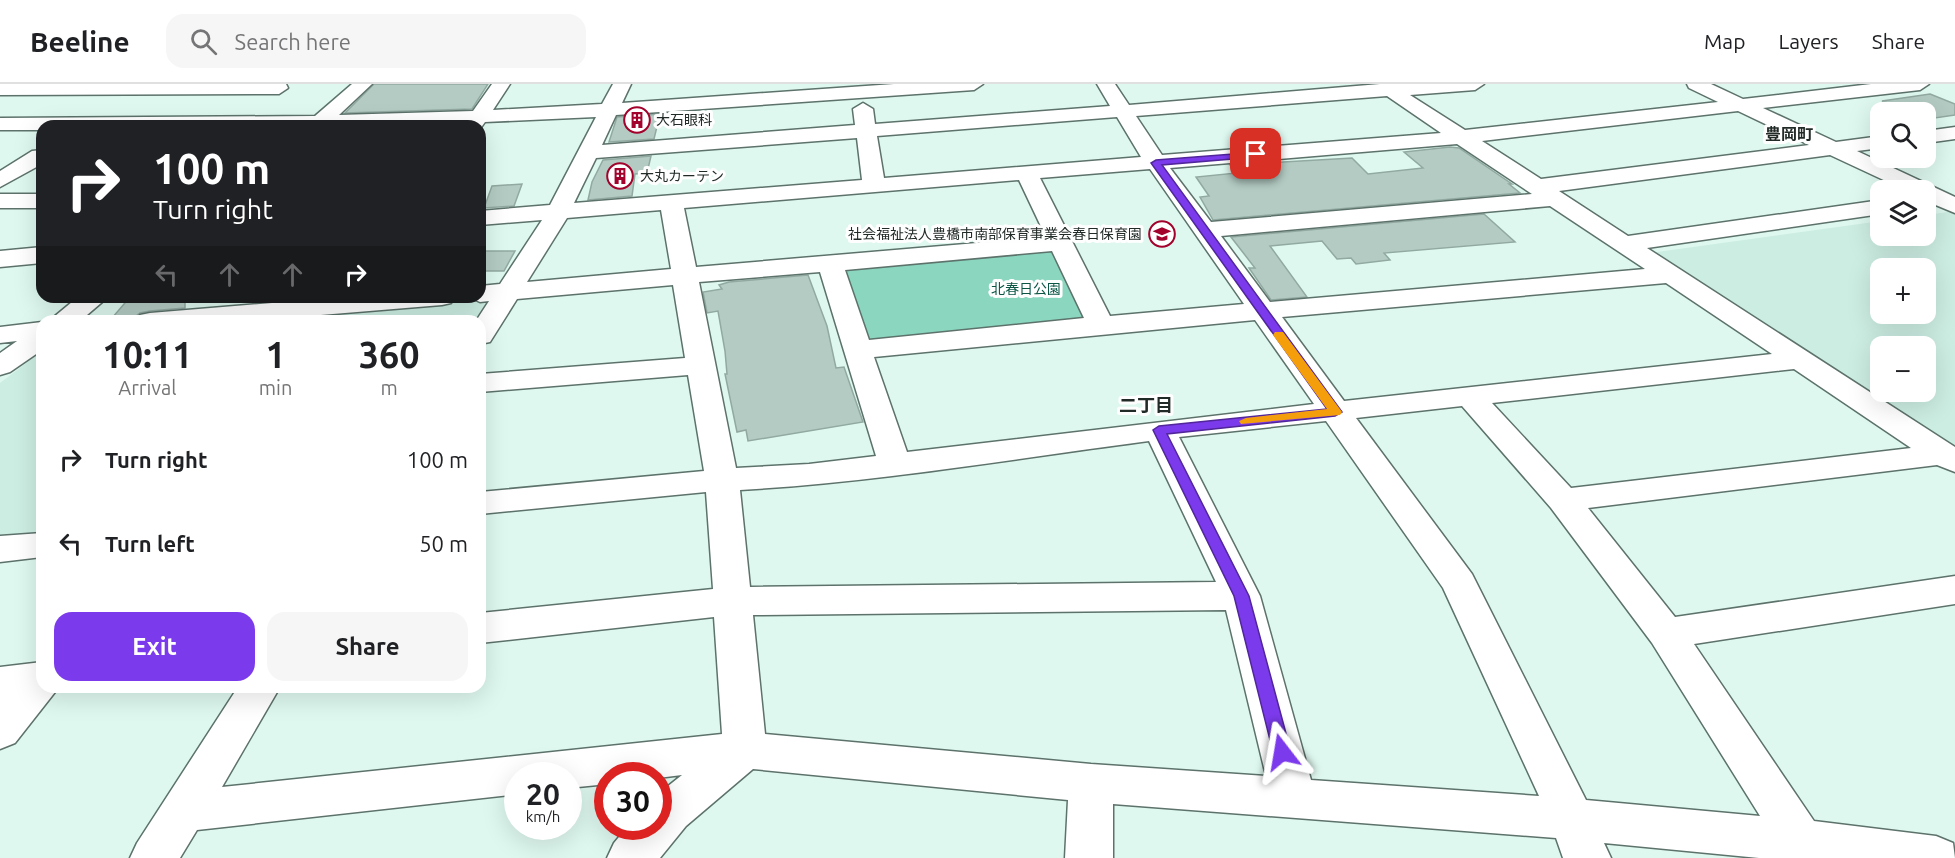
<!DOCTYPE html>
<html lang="en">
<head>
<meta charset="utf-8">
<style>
	body { margin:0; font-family:Ubuntu,"Noto Sans JP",sans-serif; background:#f6f6f6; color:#202124; height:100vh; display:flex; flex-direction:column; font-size:22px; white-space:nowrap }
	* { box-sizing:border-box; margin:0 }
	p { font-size:20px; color:#757577 }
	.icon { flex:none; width:33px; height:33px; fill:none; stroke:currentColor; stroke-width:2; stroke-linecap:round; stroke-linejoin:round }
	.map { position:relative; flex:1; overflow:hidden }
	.panel { position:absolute; left:36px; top:231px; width:450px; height:378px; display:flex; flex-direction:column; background:#fff; border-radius:18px; box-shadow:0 6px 24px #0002 }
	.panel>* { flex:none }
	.guide { position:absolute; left:36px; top:36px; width:450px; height:183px; border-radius:18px; box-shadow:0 6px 24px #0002; background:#202124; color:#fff; overflow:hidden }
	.buttons { position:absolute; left:1870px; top:18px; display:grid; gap:12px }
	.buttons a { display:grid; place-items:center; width:66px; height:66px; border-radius:12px; background:#fff; box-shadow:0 6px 24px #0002; font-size:30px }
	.speed { position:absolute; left:504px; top:678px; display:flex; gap:12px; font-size:30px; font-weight:700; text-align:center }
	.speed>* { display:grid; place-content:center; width:78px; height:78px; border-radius:50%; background:#fff; box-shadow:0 6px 24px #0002; line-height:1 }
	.speed small { font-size:15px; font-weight:400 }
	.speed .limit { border:9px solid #d22; background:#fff; color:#111 }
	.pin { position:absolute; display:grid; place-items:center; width:51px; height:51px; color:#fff; margin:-26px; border-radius:12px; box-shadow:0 3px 9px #0006 }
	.me { position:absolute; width:66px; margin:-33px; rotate:346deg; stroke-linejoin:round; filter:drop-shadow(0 0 4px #0008) }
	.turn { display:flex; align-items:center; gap:21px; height:126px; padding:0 18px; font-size:27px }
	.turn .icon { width:78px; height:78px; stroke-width:2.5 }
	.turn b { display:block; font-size:42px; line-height:51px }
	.lanes { display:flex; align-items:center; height:57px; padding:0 18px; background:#0003; justify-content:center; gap:30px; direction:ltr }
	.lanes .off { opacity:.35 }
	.eta { display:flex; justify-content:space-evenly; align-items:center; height:102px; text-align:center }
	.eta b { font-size:36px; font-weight:700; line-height:42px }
	.button { display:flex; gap:12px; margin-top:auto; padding:12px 18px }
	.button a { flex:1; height:69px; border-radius:18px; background:#7c3aed; color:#fff; font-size:24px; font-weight:700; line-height:69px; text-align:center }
	.button a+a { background:#f6f6f6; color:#202124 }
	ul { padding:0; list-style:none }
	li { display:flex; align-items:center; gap:18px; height:84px; padding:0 18px }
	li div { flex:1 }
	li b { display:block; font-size:22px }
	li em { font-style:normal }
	header { display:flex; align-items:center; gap:36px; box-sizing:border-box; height:84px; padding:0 30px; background:#fff; border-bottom:2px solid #e0e0e0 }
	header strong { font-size:28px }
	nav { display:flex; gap:33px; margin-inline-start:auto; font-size:21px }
	.search { width:420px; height:54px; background:#f6f6f6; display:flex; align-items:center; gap:15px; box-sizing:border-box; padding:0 21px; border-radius:18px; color:#757577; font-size:22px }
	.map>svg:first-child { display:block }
	.built { fill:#ccede2; fill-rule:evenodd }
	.green { fill:#8ad6bf }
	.building { fill:#b3cbc3; stroke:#91a9a1; stroke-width:1.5 }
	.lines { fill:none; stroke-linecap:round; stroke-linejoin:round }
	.minor-casing { stroke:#5c726b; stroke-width:3 }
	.minor { fill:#fff; fill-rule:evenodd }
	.route { fill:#7c3aed; stroke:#51269a; stroke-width:1.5 }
	.slow { fill:#f59e0b }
	.labels { text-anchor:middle; stroke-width:6; stroke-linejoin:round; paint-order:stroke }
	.far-poi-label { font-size:14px; fill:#212a27; stroke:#fefefe; text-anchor:start }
	.far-park-label { font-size:14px; fill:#0b5545; stroke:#fefefe }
	.far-quarter-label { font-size:16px; font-weight:bold; fill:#212a27; stroke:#fefefe }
	.neighbourhood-label { font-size:18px; font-weight:bold; fill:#212a27; stroke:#fefefe }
</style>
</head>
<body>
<header>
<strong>Beeline</strong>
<div class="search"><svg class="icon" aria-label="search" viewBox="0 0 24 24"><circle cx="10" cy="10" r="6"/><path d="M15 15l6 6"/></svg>Search here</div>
<nav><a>Map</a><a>Layers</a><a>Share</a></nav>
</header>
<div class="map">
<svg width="1955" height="774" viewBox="0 0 1955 774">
	<rect width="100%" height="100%" fill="#def8ef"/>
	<path class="built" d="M1955,127V371L1650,169L1881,137V152H1926V131ZM1881,184H1926V230H1881ZM1881,262H1926V308H1881Z
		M489,216L492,218L480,237H222Z
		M42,267V452L0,455V299Z"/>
	<path class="green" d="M1056,166L1089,236L874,258L864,255L843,185Z"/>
	<path class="building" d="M374,0H488L472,25L345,29Z
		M1930,10L1955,20V31L1928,35L1926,28H1912L1882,17Z
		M660,30L654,55L609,58L617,33Z
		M1450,63L1459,64L1512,100H1509L1520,109L1213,136L1200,113L1209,112L1196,93L1237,89L1230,81L1352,74L1368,90L1423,84L1404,68Z
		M651,72L647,89L635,90L632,112L588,116L592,98L603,76Z
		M522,100L514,122L484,124L492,102Z
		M1484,130L1515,158L1384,169L1390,176L1356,180L1351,174L1337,175L1322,157L1270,162L1307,213L1271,216L1249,184H1255L1231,153Z
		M480,167H515L504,187H480Z
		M808,191L827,242L836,284L844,283L863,338L748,357L746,346L737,348L725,290H727L725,267L718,227L707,229L703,208L722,205L719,201L729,198Z
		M130,213H185V224L150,227L140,229L136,232L112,234Z"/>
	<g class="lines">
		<g class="minor-casing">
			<path id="minor" d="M0,0H286L288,4L279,10L0,11Z
				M352,0H372L339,31L473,27L492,0H510L493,26L602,20L613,0H631L622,19L894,0H983L974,6L616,31L602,61L855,41L853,25L863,19L873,25L875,40L1110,22L1097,0H1115L1129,21L1380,0H1484L1475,6L1410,11L1465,46L1718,18L1689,4L1687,0H1711L1743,15L1871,0H1929L1920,6L1763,24L1836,58L1881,52V64L1857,67L1955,113V129L1926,117V106H1905L1830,71L1559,107L1628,152L1881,116V130L1647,164L1955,363V388L1937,381L1588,424L1675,533L1955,492V520L1694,560L1814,737L1936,752L1953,759L1955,774H1759L1604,759L1611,774H1563L1556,754L1113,720V774H1065L1068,716L753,685L686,742L660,774H607L614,759L628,742H658V710L682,691L658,694V692H608V700L568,704V692H518V710L197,746L180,774H130L137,759L238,603H280L222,703L722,650L714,533L480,559V529L713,505L706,408L480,430V408L704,387L688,291L480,308V290L685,274L673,201L517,215L490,258L480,260V237H476L489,217L480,218L469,213H480V202L500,200L542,136L480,141V127L550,121L596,33L485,38L480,45V42H462L464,39L409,42H42V46H0V34L315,32ZM1387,12L1441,49L1162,71L1136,32ZM1738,27L1809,61L1541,95L1482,57ZM1117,33L1141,73L884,94L877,52ZM857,54L862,96L574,119L596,74ZM1457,60L1532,110L1211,138L1170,84ZM1150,85L1244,220L1110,232L1040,94ZM1019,96L1046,153L696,183L684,124ZM1550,122L1645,185L1270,218L1221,152ZM661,126L671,185L527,198L567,134ZM1052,167L1084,234L869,256L845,186ZM820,188L876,372L809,380L736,384L699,198ZM1666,199L1772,270L1344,317L1282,233ZM1255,236L1314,320L907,368L874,273ZM1794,285L1911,364L1571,404L1492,319ZM1462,322L1551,424L1652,559L1760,732L1586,716L1472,490L1356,334ZM1326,337L1443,504L1539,712L1311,696L1260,512L1179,353ZM1149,357L1216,498L750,503L740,406C877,398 1012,375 1149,357ZM1226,526L1266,692L1091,680L765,650L753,531Z
				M1955,43V55L1926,59V47Z
				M42,66V80L0,103V87L32,67Z
				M0,110H42V124H0Z
				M42,163V179L0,183V167Z
				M78,213H108L80,237H49Z
				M344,213H455L451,219L442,221L249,237H136L140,231L150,229Z
				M42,238V266L10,288L0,291V269L17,257L0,259V243Z
				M42,449V473L0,478V452Z
				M42,578V603H59L15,659L0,665V583Z"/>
		</g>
		<use href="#minor" class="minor"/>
	</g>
	<path class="route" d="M1259,68L1260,70L1256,73L1162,81L1342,328L1335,332L1167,350L1249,512L1291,668L1288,673L1282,675L1275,673L1273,668L1234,512L1153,346L1159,342L1327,325L1151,79L1156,76Z"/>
	<path class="slow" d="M1275,248H1283L1342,328L1340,331L1241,340L1239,337L1246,334L1327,325L1273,251Z"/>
	<defs>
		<g id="building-ring" transform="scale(1.35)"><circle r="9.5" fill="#fefefe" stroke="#a2022c" stroke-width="1.5"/><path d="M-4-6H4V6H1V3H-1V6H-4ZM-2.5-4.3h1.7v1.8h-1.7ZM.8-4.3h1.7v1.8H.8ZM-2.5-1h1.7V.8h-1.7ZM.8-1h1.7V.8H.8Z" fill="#a2022c"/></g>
		<g id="school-ring" transform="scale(1.35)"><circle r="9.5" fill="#fefefe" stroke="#a2022c" stroke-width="1.5"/><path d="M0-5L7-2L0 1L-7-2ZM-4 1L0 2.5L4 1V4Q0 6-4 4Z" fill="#a2022c"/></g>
	</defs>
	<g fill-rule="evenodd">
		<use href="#building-ring" x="637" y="36"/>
		<use href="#building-ring" x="620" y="92"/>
		<use href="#school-ring" x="1162" y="150"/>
	</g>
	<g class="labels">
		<g class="far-poi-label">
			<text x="656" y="41">大石眼科</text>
			<text x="640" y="97">大丸カーテン</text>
			<text x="1142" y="155" text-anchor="end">社会福祉法人豊橋市南部保育事業会春日保育園</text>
		</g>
		<g class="far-park-label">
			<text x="1026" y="210">北春日公園</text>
		</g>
		<g class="far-quarter-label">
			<text x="1789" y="56">豊岡町</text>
		</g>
		<g class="neighbourhood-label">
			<text x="1146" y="328">二丁目</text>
		</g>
	</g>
</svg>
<div class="buttons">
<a><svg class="icon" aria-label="search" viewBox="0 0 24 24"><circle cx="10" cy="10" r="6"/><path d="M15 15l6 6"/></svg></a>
<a><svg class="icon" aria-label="layers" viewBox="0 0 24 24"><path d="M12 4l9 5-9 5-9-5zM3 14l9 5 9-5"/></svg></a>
<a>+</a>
<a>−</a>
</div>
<div class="speed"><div>20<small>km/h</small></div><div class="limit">30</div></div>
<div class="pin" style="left:1256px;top:70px;background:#d93025"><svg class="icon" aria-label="arrive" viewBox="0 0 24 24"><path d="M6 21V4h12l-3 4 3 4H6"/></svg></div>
<svg class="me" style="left:1282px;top:668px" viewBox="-20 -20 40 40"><path d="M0-17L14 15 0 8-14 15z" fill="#7c3aed" stroke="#fff" stroke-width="4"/></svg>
<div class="guide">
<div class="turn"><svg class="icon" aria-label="right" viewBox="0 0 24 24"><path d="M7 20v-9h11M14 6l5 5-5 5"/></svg><div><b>100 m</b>Turn right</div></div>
<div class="lanes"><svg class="icon off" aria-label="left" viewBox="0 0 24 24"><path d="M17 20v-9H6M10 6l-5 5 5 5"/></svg><svg class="icon off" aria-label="ahead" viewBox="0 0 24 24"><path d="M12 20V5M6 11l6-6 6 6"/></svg><svg class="icon off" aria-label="ahead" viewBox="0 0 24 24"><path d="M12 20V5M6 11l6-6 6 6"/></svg><svg class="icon" aria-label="right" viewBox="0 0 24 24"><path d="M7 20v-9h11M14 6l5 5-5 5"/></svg></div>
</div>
<section class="panel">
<div class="eta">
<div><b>10:11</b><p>Arrival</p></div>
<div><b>1</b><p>min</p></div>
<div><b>360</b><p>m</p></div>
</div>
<ul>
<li><svg class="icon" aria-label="right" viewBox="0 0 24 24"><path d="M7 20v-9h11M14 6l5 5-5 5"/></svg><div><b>Turn right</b></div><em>100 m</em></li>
<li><svg class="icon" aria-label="left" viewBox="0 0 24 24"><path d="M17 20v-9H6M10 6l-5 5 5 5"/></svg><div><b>Turn left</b></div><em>50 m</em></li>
</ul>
<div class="button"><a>Exit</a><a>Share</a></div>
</section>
</div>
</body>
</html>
